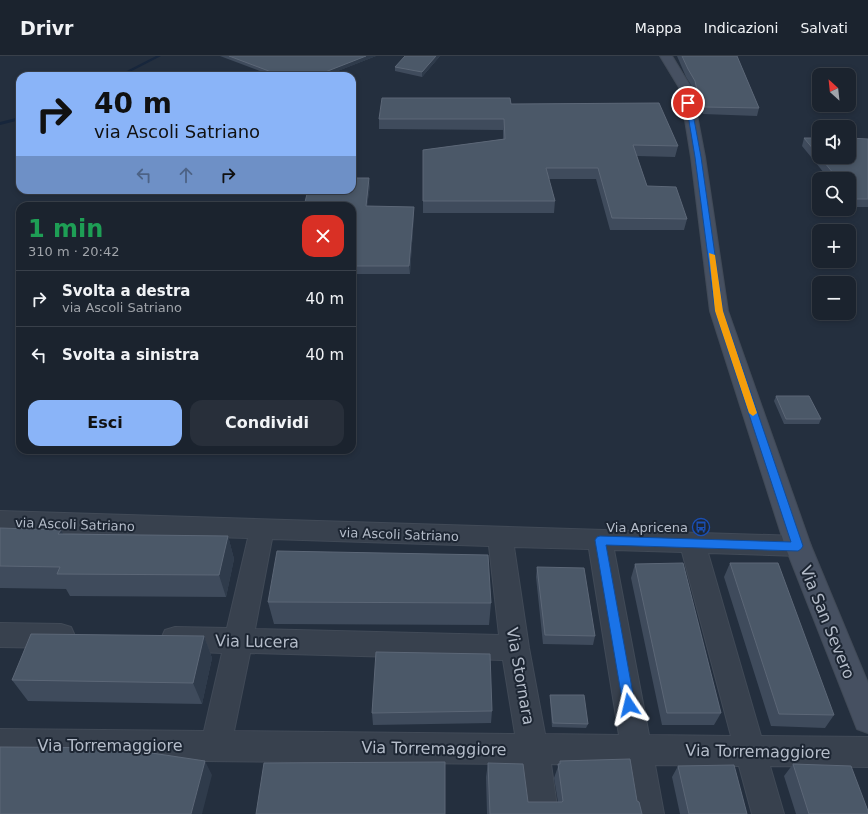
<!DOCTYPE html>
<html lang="it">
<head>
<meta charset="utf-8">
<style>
	body { margin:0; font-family:"DejaVu Sans",sans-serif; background:#282f3a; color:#f1f3f6; height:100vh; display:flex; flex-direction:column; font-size:15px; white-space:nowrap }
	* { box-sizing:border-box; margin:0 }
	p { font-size:13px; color:#a0a4aa }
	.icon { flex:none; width:22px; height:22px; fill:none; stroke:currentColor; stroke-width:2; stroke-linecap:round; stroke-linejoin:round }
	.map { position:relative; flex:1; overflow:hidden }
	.drawer { position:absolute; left:16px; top:146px; width:340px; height:252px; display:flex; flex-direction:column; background:#1b232e; border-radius:12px; box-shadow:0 2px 6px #0003,0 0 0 1px #39404a }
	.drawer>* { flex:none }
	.hud { position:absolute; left:16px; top:16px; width:340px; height:122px; border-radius:12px; box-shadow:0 2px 6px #0003,0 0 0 1px #39404a; background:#8ab4f8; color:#111; overflow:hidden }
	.needle { width:26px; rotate:333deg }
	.buttons { position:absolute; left:812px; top:12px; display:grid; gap:8px }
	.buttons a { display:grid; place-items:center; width:44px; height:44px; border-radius:8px; background:#1b232e; box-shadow:0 2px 6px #0003,0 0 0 1px #39404a; font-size:20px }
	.pin { position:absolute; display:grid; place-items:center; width:34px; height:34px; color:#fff; margin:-17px; border:2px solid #fff; border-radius:50%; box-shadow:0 1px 4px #0007 }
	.me { position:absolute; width:44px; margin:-22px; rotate:350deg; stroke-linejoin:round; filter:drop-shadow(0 0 3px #0008) }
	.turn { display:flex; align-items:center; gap:14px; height:84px; padding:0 12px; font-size:18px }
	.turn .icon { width:52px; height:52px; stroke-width:2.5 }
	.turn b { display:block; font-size:28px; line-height:34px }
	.lanes { display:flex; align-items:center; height:38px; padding:0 12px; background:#0003; justify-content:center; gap:20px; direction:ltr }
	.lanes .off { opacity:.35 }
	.round { display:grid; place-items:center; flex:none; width:42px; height:42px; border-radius:12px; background:#282f3a }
	.summary { display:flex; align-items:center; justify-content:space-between; height:68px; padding:0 12px }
	h1 { font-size:24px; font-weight:800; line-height:30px; color:#1e9e55 }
	.primary-button { display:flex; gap:8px; margin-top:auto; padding:8px 12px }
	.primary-button a { flex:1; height:46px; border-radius:12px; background:#8ab4f8; color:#111; font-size:16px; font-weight:800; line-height:46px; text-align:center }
	.primary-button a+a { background:#282f3a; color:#f1f3f6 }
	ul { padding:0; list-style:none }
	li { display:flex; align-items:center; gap:12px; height:56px; padding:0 12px; border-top:1px solid #39404a }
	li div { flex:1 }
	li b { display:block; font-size:15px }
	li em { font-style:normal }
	header { display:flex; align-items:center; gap:24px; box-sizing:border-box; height:56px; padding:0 20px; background:#1b232e; border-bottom:1px solid #39404a }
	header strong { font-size:19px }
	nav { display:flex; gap:22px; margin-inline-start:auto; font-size:14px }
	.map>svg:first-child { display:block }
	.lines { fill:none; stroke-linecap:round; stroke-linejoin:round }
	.stream { fill:#17263c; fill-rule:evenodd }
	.street-casing { stroke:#414a57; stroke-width:2 }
	.secondary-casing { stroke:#414a57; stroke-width:2 }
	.street { fill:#38414e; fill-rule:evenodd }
	.secondary { fill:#465061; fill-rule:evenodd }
	.wall { fill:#3f4b5c }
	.shaded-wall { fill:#2f3b4b }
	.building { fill:#4b5868; stroke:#5c6777 }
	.route { fill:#1a73e8; stroke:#114b97 }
	.slow { fill:#f59e0b }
	.labels { text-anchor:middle; stroke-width:4; stroke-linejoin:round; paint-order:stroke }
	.street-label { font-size:13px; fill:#b4bcc9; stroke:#1d2633 }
	.poi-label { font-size:13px; fill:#b4bcc9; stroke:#1d2633; text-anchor:end }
	.near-street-label { font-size:16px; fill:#b4bcc9; stroke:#1d2633 }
</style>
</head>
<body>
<header>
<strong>Drivr</strong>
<nav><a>Mappa</a><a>Indicazioni</a><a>Salvati</a></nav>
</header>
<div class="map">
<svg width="868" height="758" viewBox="0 0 868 758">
	<rect width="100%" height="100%" fill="#242f3e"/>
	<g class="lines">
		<path class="stream" d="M156,0H161L122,20H117Z
			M20,61V64L0,69V66Z"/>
		<g class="street-casing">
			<path id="street" d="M0,455L798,480L807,483L811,490L807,497L798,500L708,497L761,680L868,681V711L770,710L784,758H752L739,710L655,709L664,758H632L624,709L551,708L558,758H526L520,708L0,703V673L204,675L222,597L175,595L165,592L161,583L165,574L175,571L227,572L248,482L0,475ZM272,483L489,490L499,579L255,573ZM514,491L589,493L619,679L545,678L529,592ZM614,494L682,496L731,680L649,679ZM250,597L503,604L515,678L234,675Z
				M0,567L61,568L71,571L75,580L71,589L61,592L0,591Z"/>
		</g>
		<g class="secondary-casing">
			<path id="secondary" d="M660,0H672L692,33L705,101L728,255L811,490L868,627V677L857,673L785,490L710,255L691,101L680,33Z"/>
		</g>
		<use href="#street" class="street"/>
		<use href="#secondary" class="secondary"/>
	</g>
	<path class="wall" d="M220,0H376L325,20H273Z
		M440,0L422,21L395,15V11Z
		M677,0H737L759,52L757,60L703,58L695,41L693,32L686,21Z
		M511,48L678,90L675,101L637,100L647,130L687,163L684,174H610L596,123H549L555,145L554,157H423V94L503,83V74L379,73V63Z
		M804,82H819V101H849L868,83V151H851L849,148V123H829L802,90Z
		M370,129L367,150L414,151V158L410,218H352V150Z
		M776,340L821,363L819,368H784L774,345Z
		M0,472L63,478L228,480L234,503L226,541L70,540L66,533L0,532Z
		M730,507L834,659L825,672L771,670L724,521Z
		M635,508L721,657L714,669H662L631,522Z
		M537,511L595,580L593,589L543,588L536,521Z
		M268,546L491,547L489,569L274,568Z
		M204,580L212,602L202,648L28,645L12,624Z
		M550,639L588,668L586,672L552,671L550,643Z
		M492,655L491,667L373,669L372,657Z
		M560,705L637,745L642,758H487L486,721L488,707L528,746H558L554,722Z
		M793,708L868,758H796L784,720Z
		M678,710L747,758H680L672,721Z"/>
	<path class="shaded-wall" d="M366,0H376L325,20H315Z
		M436,0H440L422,21V16Z
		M369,122L370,129L366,158V150Z
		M414,151V158L410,218L409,210Z
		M61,474L73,496L58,478Z
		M228,480L234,503L226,541L219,519Z
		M204,580L212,602L202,648L193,627Z
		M146,692L154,706L145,696Z
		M205,705L212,719L202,758H191Z"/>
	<path class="building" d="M229,0H366L315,20H282Z
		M405,0H436L422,16L395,11Z
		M682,0H737L759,52L704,51L697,34L695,25L688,13Z
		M382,42H510L511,48L659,47L678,90L633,89L647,130L676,131L687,163L612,162L598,112H546L555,145H423V94L505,83L504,63H379Z
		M804,82H819V100Z
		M849,82L868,83V143H855L849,136V123H838L820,101H849Z
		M352,122H369L366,150L414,151L409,210H352V150H304L308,134H352Z
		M776,340H809L821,363H786Z
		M0,472L61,474L58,478L228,480L219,519L57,518L60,511L0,510Z
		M277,495L488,499L491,547L268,546Z
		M683,507L721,657H667L635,508Z
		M730,507H778L834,659L779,658Z
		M537,511L584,512L595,580L545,579Z
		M31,578L204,580L193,627L12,624Z
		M376,596L490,598L492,655L372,657Z
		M550,639H584L588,668L553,667Z
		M0,691L146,692L145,696L205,705L191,758H0Z
		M630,703L637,745L639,746L642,758H490L488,707L523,708L528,746H562L563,745L558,708H560V705Z
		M445,706V758H256L264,707Z
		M793,708L851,710L868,755V758H809Z
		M734,709L747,758H689L678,710Z"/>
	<path class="route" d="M688,45L691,47L701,101L723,255L803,490L801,493L798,495L606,489L635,649L634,653L629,655L625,653L623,649L595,484L597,481L600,480L791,486L715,255L695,101L686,47Z"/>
	<path class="slow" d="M709,197L715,199L723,255L757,357L753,360L749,357L715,255Z"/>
	<defs>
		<g id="bus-ring" transform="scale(0.9)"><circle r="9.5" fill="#1d2633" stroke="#1a4fb4" stroke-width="1.5"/><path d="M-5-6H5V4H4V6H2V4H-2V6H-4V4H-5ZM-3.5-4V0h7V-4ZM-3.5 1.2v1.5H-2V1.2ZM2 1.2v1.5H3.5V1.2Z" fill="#1a4fb4"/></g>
	</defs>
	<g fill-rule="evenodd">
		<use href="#bus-ring" x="701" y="471"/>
	</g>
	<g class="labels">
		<g class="street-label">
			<text transform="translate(75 468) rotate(2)" y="5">via Ascoli Satriano</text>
			<text transform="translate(399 478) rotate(2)" y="5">via Ascoli Satriano</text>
		</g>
		<g class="poi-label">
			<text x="688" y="476">Via Apricena</text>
		</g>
		<g class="near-street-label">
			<text transform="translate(828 566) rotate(68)" y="6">Via San Severo</text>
			<text transform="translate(257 585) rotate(1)" y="6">Via Lucera</text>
			<text transform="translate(521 620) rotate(80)" y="6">Via Stornara</text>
			<text x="110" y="695">Via Torremaggiore</text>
			<text transform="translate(434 692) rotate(1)" y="6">Via Torremaggiore</text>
			<text transform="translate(758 695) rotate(1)" y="6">Via Torremaggiore</text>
		</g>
	</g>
</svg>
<div class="buttons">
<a><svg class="needle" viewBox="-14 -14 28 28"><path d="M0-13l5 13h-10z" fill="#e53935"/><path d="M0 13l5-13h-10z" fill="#a0a4aa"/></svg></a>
<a><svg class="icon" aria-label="sound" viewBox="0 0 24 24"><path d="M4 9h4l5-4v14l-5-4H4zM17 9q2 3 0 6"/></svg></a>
<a><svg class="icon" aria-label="search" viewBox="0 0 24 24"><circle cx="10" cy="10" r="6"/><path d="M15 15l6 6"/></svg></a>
<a>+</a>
<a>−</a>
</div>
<div class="pin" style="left:688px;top:47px;background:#d93025"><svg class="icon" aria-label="arrive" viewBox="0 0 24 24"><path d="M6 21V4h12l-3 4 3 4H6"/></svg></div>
<svg class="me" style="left:629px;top:649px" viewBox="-20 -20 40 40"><path d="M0-17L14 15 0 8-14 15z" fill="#1a73e8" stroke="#fff" stroke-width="4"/></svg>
<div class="hud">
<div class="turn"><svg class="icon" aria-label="right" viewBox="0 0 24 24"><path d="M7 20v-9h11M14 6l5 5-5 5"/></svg><div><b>40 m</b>via Ascoli Satriano</div></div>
<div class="lanes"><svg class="icon off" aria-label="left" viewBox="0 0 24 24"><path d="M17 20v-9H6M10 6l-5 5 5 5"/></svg><svg class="icon off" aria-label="ahead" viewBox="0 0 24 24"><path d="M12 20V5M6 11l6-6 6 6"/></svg><svg class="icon" aria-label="right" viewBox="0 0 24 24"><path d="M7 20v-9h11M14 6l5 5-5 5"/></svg></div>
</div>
<section class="drawer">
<div class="summary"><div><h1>1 min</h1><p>310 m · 20:42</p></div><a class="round" style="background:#d93025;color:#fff"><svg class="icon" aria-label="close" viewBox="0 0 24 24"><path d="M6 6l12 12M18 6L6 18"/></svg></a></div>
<ul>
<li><svg class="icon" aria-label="right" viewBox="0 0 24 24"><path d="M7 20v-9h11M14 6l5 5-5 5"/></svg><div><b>Svolta a destra</b><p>via Ascoli Satriano</p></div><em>40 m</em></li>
<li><svg class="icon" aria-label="left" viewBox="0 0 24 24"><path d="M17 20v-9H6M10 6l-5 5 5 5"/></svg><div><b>Svolta a sinistra</b></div><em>40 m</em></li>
</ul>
<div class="primary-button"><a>Esci</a><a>Condividi</a></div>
</section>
</div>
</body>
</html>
